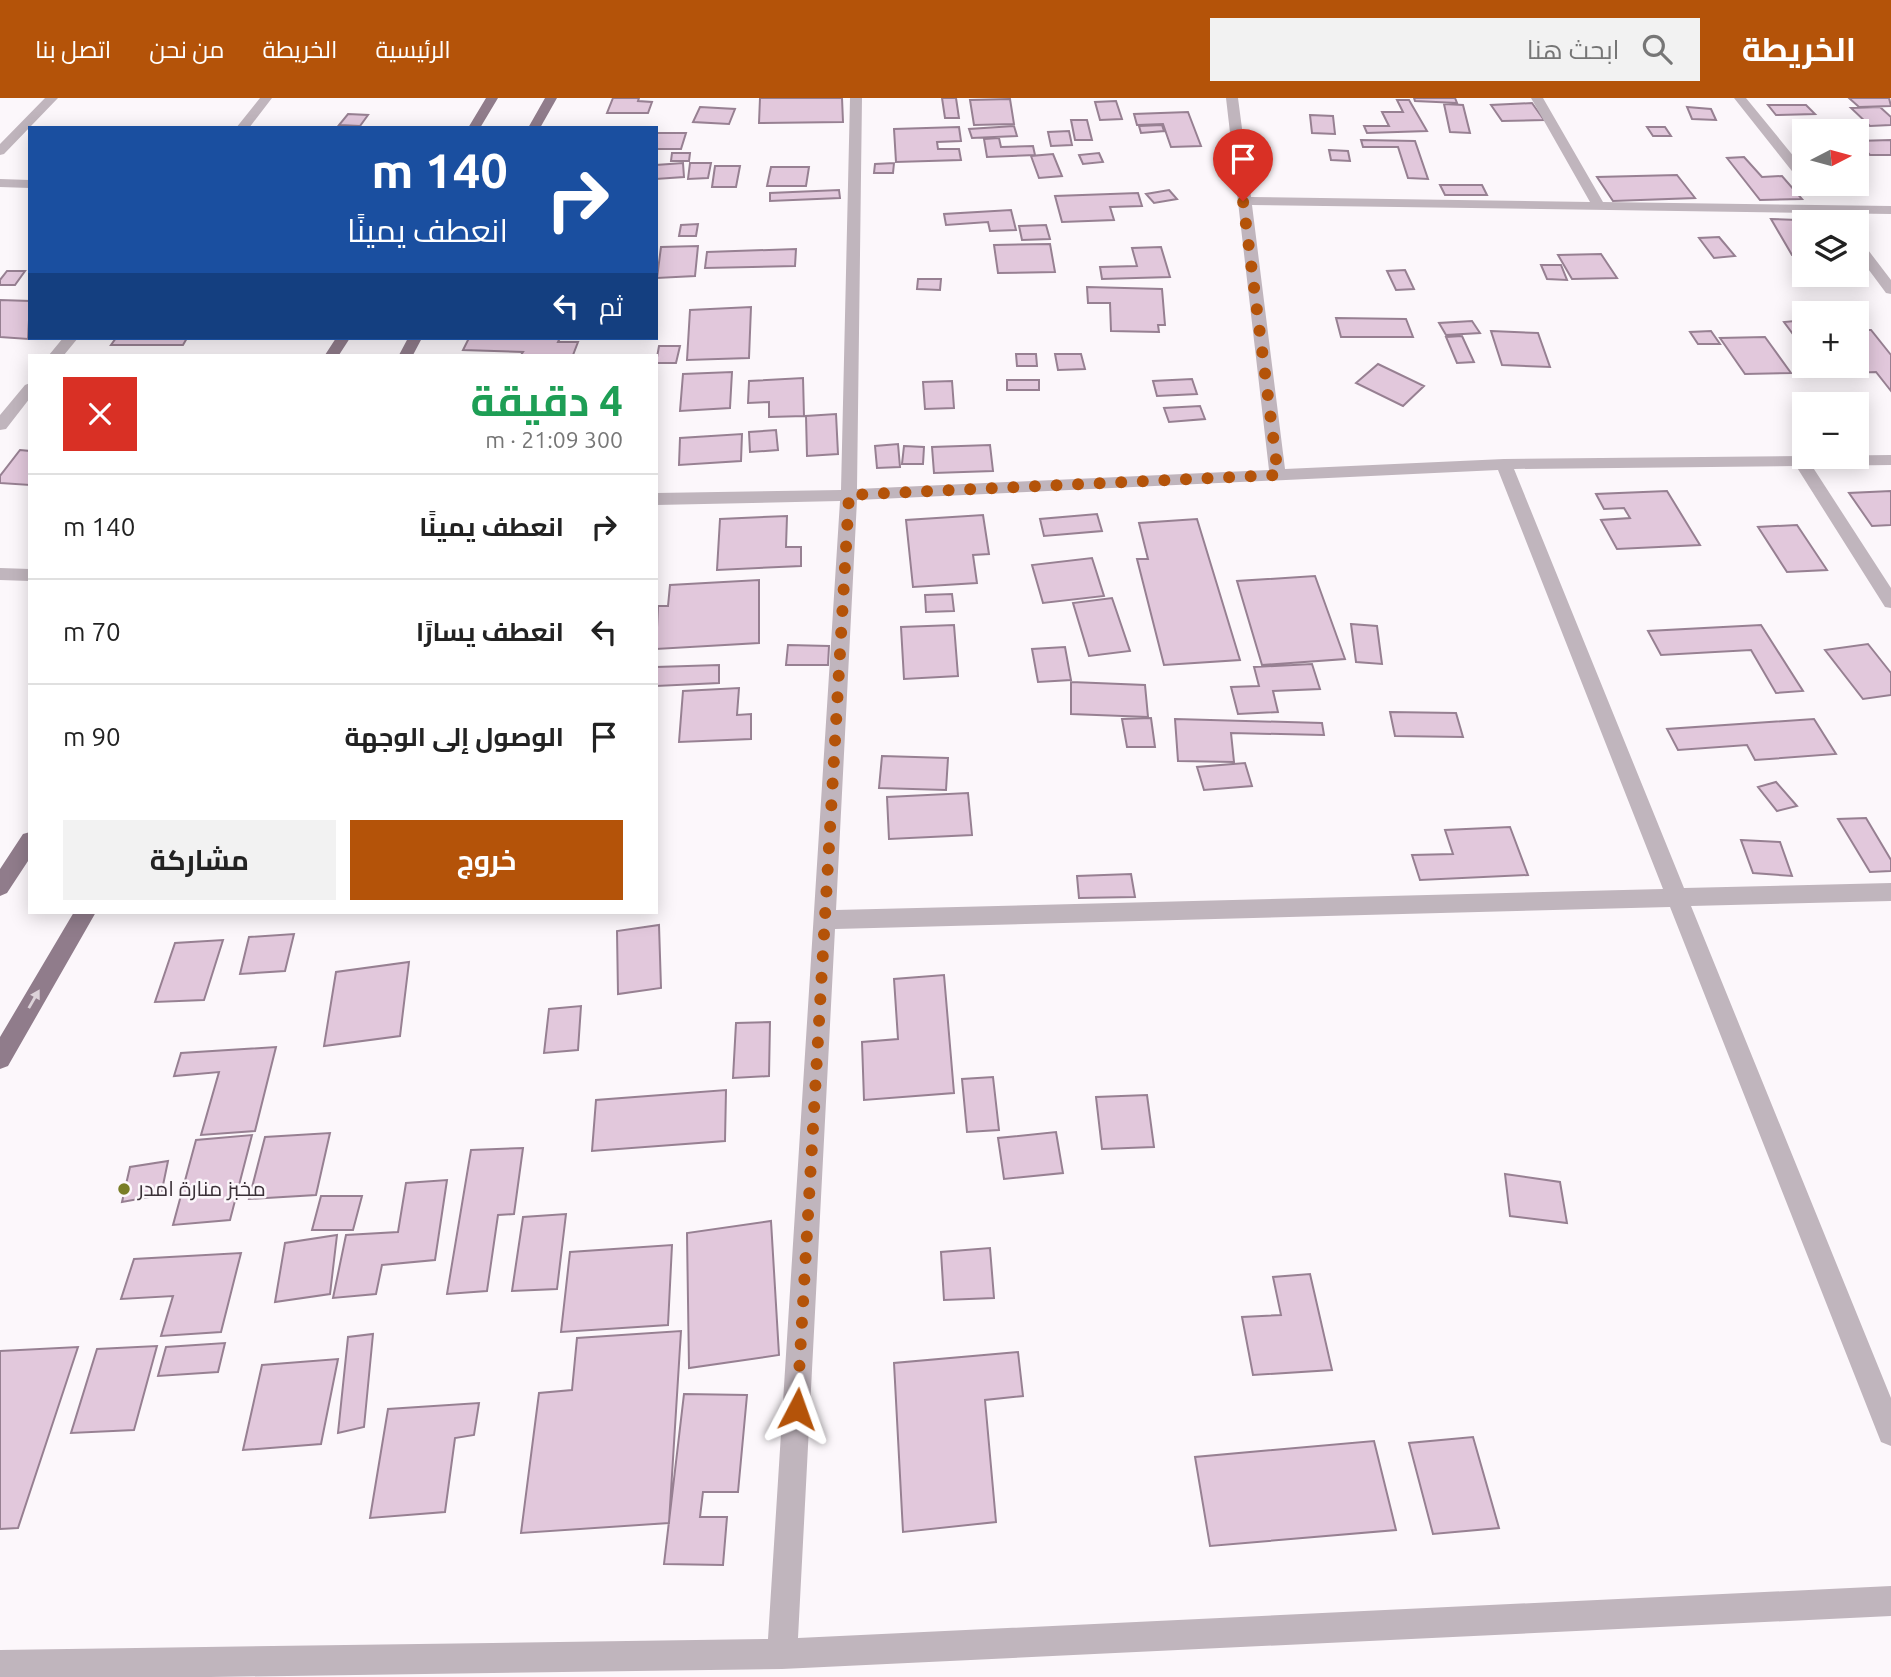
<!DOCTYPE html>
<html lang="ar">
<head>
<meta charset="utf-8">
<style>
	body { margin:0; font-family:Ubuntu,Cairo,sans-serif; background:#f2f2f2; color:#222; direction:rtl; height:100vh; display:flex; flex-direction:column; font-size:26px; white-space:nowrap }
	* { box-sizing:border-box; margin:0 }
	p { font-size:23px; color:#767676 }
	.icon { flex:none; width:38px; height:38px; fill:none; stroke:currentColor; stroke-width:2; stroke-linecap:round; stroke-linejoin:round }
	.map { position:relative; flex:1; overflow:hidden; direction:ltr }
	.details { position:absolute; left:28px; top:256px; width:630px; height:560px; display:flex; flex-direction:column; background:#fff; border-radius:0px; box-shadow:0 4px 18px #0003; direction:rtl }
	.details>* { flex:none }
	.banner { position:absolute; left:28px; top:28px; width:630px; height:214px; border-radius:0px; box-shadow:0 4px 18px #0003; direction:rtl; background:#1a4fa0; color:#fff; overflow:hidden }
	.needle { width:46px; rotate:84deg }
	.fabs { position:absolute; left:1792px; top:21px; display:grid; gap:14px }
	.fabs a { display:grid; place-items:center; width:77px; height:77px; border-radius:0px; background:#fff; box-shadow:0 4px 18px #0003; font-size:35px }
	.pin { position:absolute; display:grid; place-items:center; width:60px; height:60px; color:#fff; margin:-72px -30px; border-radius:50% 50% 50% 0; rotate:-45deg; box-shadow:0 0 7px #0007 }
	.pin .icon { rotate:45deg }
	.me { position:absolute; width:77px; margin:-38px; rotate:4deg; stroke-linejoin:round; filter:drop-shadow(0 0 5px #0008) }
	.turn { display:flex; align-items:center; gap:24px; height:147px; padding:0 35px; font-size:32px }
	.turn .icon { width:91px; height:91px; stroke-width:2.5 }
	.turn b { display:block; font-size:49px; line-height:60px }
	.then { display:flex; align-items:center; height:66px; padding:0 35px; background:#0003; gap:14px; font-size:26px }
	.round { display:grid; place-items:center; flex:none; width:74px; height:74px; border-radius:0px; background:#f2f2f2 }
	.summary { display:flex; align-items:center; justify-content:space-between; height:119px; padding:0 35px }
	h1 { font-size:42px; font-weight:700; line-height:52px; color:#1e9e55 }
	.cta { display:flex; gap:14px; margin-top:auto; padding:14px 35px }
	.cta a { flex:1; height:80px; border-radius:0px; background:#b45309; color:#fff; font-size:28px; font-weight:700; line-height:80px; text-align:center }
	.cta a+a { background:#f2f2f2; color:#222 }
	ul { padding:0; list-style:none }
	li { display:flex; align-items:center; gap:21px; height:105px; padding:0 35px; border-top:2px solid #e0e0e0 }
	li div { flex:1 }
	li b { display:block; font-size:26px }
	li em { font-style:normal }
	header { display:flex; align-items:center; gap:42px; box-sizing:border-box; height:98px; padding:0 35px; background:#b45309; color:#fff }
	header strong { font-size:33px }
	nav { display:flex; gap:38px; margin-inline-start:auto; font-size:24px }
	.search { width:490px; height:63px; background:#f2f2f2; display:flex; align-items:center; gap:18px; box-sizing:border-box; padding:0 24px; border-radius:0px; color:#767676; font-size:26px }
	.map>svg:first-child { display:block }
	.building { fill:#e2c8dc; stroke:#978092; stroke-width:2 }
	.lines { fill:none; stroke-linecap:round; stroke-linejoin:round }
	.minor { fill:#c0b5bd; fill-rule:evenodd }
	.tertiary { fill:#c0b5bd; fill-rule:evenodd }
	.primary { fill:#907c8b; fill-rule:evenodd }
	.oneway { fill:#dcd2d9 }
	.route { stroke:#b45309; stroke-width:12; stroke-dasharray:0 21.6 }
	.poi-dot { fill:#797d26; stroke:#fcf7fb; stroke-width:2.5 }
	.labels { text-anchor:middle; stroke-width:5; stroke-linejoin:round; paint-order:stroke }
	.poi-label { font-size:21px; fill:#3b3138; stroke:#fcf7fb; text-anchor:start }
</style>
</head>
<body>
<header>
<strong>الخريطة</strong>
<div class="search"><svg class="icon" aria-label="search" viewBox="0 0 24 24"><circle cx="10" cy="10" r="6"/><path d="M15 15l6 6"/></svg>ابحث هنا</div>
<nav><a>الرئيسية</a><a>الخريطة</a><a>من نحن</a><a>اتصل بنا</a></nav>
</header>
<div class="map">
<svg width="1891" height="1579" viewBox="0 0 1891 1579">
	<rect width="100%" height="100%" fill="#fcf7fb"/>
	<path class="building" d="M613,0H639L638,3L652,4L648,15H607Z
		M760,0H842L843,24L759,25Z
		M942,0H956L959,20H945Z
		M1414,0H1455L1457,5L1415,3Z
		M1849,0H1889L1891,8L1859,9Z
		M1010,1L1014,26L974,27L970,2Z
		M1397,2H1409L1427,33L1367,35L1364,28H1389L1382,14H1403Z
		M1116,3L1122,21L1100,22L1095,4Z
		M1532,5L1544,22L1502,23L1491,7Z
		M1444,6L1463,7L1470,35L1450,34Z
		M1768,7H1806L1815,16L1776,17Z
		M700,9L735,11L729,26L693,24Z
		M1687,9L1711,11L1716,22L1692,21Z
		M1880,9L1891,19V27L1870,28L1851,10Z
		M1188,14L1201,48L1171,49L1163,26L1137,27L1134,16Z
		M348,16L368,17L360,28L339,27Z
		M1310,17L1333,18L1335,36L1312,35Z
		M1071,22H1087L1092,42H1075Z
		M1815,22H1849L1867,41L1857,42V33H1825Z
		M1162,27L1164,33L1141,35L1139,28Z
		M1014,28L1017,38L972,40L969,31Z
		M959,29L961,43L937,44L938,51H959L961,62L896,64L894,31Z
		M1647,29H1665L1671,38H1653Z
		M1069,33L1072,47L1051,48L1048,34Z
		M656,35H686L681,51H656Z
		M999,40L1001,49L1033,48L1035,57L987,59L984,41Z
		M1361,42L1415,43L1428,81L1408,80L1398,49H1363Z
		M1891,42V57H1870L1857,43Z
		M1329,52L1348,53L1350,63L1331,62Z
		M672,55H690L689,63H671Z
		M1099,55L1103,64L1083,66L1079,57Z
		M1053,56L1062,78L1039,80L1031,58Z
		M1744,59L1762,79L1782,78L1802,101L1760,102L1727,60Z
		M683,65L684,79L656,81V67Z
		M690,65H711L708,80L688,81Z
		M894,65L893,75H874L875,66Z
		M715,68H740L736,89H712Z
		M771,69H809L806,88H767Z
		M1677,77L1695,100L1613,103L1597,79Z
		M1440,87H1482L1487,97H1445Z
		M839,92L840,100L770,103V95Z
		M1169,92L1177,101L1154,105L1146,96Z
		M1138,95L1142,108L1110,109L1114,122L1062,124L1055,98Z
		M1011,112L1016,132L990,133L988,124L946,127L944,116Z
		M1771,121L1823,123V124H1804V158L1792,157Z
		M698,126L696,138H679L681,127Z
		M1046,127L1050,141L1022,142L1019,128Z
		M1719,139L1735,158L1714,160L1699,140Z
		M1050,146L1055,174L998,175L994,147Z
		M698,148L695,178L657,180L661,149Z
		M1161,149L1170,179L1102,181L1100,169L1137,168L1132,150Z
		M796,151L795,168L705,170L707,154Z
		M1601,156L1617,180L1572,181L1558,157Z
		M1541,167H1561L1567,182L1547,181Z
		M1405,172L1414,191L1396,192L1387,173Z
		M7,173H25L15,187H0V182Z
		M918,181H941L940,192L917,191Z
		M1087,189L1162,191L1165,227H1158L1159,234L1111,233L1110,205H1088Z
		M0,202L30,203L28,241L0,239Z
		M751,209L749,260L687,262L690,212Z
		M1336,220L1406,221L1413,239H1341Z
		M1472,223L1480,235L1446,237L1439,225Z
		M1795,223L1804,234V251L1784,224Z
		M1857,232H1871L1891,257V293L1876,274L1823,276L1817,268H1857Z
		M1491,233L1538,235L1550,269L1502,267Z
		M1711,233L1720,246H1698L1690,234Z
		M1462,238L1474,264L1457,265L1446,239Z
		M1765,239L1791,275L1745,276L1720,240Z
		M116,240H187L183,247H111Z
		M469,240H560L558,244H578L573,257H521L523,254L463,252Z
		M659,248H680L676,265H656Z
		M1016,256H1036L1037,268H1017Z
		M1055,256H1081L1085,271L1058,272Z
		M1378,266L1424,288L1403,308L1356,285Z
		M732,274L730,310L680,313L683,276Z
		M803,280L804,318L769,319V304L748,305L749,283Z
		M1192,281L1197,296L1157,298L1153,283Z
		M1007,282H1039V292H1007Z
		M952,283L954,310L925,311L923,284Z
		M1200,308L1205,321L1169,324L1164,310Z
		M836,316L838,356L807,358L806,318Z
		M776,332L778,352L750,354L749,334Z
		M742,336L741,363L679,367L680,340Z
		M898,346L900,369L877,370L875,348Z
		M990,347L993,373L934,375L932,349Z
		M904,348L924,349L923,366H902Z
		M20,352L30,353V387L0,385V378Z
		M1667,393L1700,447L1617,451L1601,422L1630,420L1624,410L1604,411L1596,396Z
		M1891,393V427L1872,428L1849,395Z
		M1097,416L1102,433L1044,438L1040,421Z
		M983,417L989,456L973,457L977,485L913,489L906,422Z
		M787,418L786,449H801V468L717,472L720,421Z
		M1197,421L1240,562L1164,567L1137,461H1148L1139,425Z
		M1797,427L1827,472L1787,474L1758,429Z
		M1092,460L1104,498L1043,505L1032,467Z
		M1315,478L1345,561L1262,567L1237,483Z
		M759,482V545L656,551L658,508H668L670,487Z
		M952,496L954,513L926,514L925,497Z
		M1112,500L1130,553L1089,558L1073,505Z
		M1351,526L1377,528L1382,566L1356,564Z
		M954,527L958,578L904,581L901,529Z
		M1761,527L1803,593L1776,595L1751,552L1661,557L1648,533Z
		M1868,546L1891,575V597L1863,601L1825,552Z
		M788,547L829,548L828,567H786Z
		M1065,549L1071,582L1038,584L1032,551Z
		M1312,566L1320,591L1273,593L1278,614L1238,616L1231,589L1259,588L1254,569Z
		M719,567V585L656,588V569Z
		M1071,584L1145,587L1148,619L1071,616Z
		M739,590L737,617L751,616V641L679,644L683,593Z
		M1390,614L1456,615L1463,639L1395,638Z
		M1151,620L1155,649H1127L1122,621Z
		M1175,621L1322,625L1324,637L1231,635L1234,664L1178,663Z
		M1814,621L1836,656L1755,662L1747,647L1678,652L1667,631Z
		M882,658L948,660L946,692L879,690Z
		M1245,665L1252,688L1204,692L1197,669Z
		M1776,684L1797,708L1777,713L1758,689Z
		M968,695L972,737L889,741L887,699Z
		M1866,720L1891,762V773L1870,774L1838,721Z
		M1510,729L1528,777L1420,782L1412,757L1453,756L1445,732Z
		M1741,742L1780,744L1792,778L1753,775Z
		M1131,776L1135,799L1079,800L1077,778Z
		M659,827L661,890L618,896L617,833Z
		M294,836L285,873L240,876L249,839Z
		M223,842L204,902L155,904L175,845Z
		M409,864L400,938L324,948L336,874Z
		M944,877L954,995L864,1002L862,944L898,941L894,881Z
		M581,908L578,952L544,955L549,911Z
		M770,924L769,978L733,980L736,925Z
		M276,949L255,1033L201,1037L219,974L174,978L181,955Z
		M993,979L999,1032L967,1034L962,981Z
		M726,992L725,1043L592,1053L596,1002Z
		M1147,997L1154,1049L1102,1051L1096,999Z
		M1056,1034L1063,1075L1004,1081L998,1040Z
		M330,1035L316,1097L249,1101L265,1039Z
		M252,1037L230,1122L173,1127L196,1042Z
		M523,1050L514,1116L498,1117L487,1193L447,1196L471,1052Z
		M168,1063L161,1097L122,1104L130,1069Z
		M1505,1076L1560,1084L1567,1125L1510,1118Z
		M447,1082L435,1162L382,1167L376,1196L333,1200L346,1137L398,1134L406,1085Z
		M321,1098H362L353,1132H312Z
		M566,1116L557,1191L512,1193L523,1119Z
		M771,1123L779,1257L689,1270L687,1135Z
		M337,1137L330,1196L275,1204L285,1145Z
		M672,1147L668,1227L561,1234L570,1154Z
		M990,1150L994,1200L944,1202L941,1154Z
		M241,1155L221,1234L161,1238L173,1198L121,1201L134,1161Z
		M1310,1176L1332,1272L1253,1277L1242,1219L1281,1217L1273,1179Z
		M681,1233L669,1425L521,1435L539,1295L572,1292L577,1240Z
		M373,1236L364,1329L338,1335L348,1239Z
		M225,1245L218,1274L158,1278L166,1249Z
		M157,1248L134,1332L71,1335L97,1251Z
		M78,1249L18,1430L0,1431V1253Z
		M1018,1254L1023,1298L985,1302L996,1424L903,1434L894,1265Z
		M338,1261L321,1346L243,1352L262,1267Z
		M684,1296L747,1297L738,1394H703L700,1419H727L723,1467L664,1466Z
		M479,1305L474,1337L455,1340L445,1414L370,1420L388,1311Z
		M1473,1339L1499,1430L1433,1436L1409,1345Z
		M1374,1343L1396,1432L1210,1448L1195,1359Z"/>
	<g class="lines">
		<path class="minor" d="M45,0H58L4,56L0,57V46Z
			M260,0H272L249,30H236Z
			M850,0H862L857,391L1269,372L1226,0H1238L1251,99L1590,104L1531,0H1543L1603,104L1891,108V116L1252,107L1285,371L1504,361L1891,357V367L1812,368L1891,490V510L1885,509L1796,368L1514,371L1684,790L1891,785V803L1691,808L1891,1300V1348L1881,1344L1877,1334L1670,809L835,831L798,1540L1891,1488V1518L782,1571L210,1579H0V1552L768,1541L840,403L656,407V395L841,392ZM1498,372L1663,791L836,812L857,402Z
			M1734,0H1746L1804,71V83L1799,82Z
			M0,81L30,82V90L0,89Z
			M1857,143L1862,144L1891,182V196L1886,195L1857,156Z
			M63,240H78L64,257H49Z
			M30,285V300L6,331L0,332V317L25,287Z"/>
		<path class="tertiary" d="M0,470L30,471V483L0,482Z"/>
		<path class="primary" d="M486,0H498L480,30H468Z
			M545,0H557L540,30H528Z
			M336,240H350L339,257H325Z
			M408,240H422L413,257H399Z
			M30,734V760L7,795L0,798V771L23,736Z
			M74,814H96L8,968L0,971V939Z"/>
	</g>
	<defs><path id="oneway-solid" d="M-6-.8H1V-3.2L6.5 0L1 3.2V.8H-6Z" transform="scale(1.75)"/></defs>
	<use class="oneway" href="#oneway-solid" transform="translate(34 901) rotate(-60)"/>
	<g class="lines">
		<path class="route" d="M797,1311L849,397L1278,377L1243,103"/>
	</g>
	<circle class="poi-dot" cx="124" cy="1091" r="7"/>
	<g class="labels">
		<g class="poi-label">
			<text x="138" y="1098">مخبز منارة امدر</text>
		</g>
	</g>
</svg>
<div class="fabs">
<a><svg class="needle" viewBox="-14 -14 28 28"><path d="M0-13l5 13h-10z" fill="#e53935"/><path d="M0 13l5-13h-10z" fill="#767676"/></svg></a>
<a><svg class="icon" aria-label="layers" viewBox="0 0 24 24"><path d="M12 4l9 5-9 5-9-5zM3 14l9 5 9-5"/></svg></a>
<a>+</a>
<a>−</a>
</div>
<div class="pin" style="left:1243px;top:103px;background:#d93025"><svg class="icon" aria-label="arrive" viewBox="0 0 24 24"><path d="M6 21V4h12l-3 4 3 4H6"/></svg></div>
<svg class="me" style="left:797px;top:1311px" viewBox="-20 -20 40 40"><path d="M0-17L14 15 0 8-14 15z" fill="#b45309" stroke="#fff" stroke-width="4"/></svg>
<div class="banner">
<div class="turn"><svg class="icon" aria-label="right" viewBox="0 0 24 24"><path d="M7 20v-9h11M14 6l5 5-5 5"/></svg><div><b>140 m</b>انعطف يمينًا</div></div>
<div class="then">ثم<svg class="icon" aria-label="left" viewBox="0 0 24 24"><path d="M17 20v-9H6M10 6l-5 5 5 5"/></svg></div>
</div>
<section class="details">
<div class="summary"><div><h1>4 دقيقة</h1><p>300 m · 21:09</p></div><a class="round" style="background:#d93025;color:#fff"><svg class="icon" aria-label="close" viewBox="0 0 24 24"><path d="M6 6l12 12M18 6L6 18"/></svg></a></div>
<ul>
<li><svg class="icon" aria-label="right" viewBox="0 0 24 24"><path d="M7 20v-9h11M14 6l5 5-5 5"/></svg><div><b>انعطف يمينًا</b></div><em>140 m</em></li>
<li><svg class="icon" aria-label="left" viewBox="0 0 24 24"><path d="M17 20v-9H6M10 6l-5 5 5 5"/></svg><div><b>انعطف يسارًا</b></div><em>70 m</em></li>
<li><svg class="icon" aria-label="arrive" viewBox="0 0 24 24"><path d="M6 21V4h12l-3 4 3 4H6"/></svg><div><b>الوصول إلى الوجهة</b></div><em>90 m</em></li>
</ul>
<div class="cta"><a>خروج</a><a>مشاركة</a></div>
</section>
</div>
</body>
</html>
